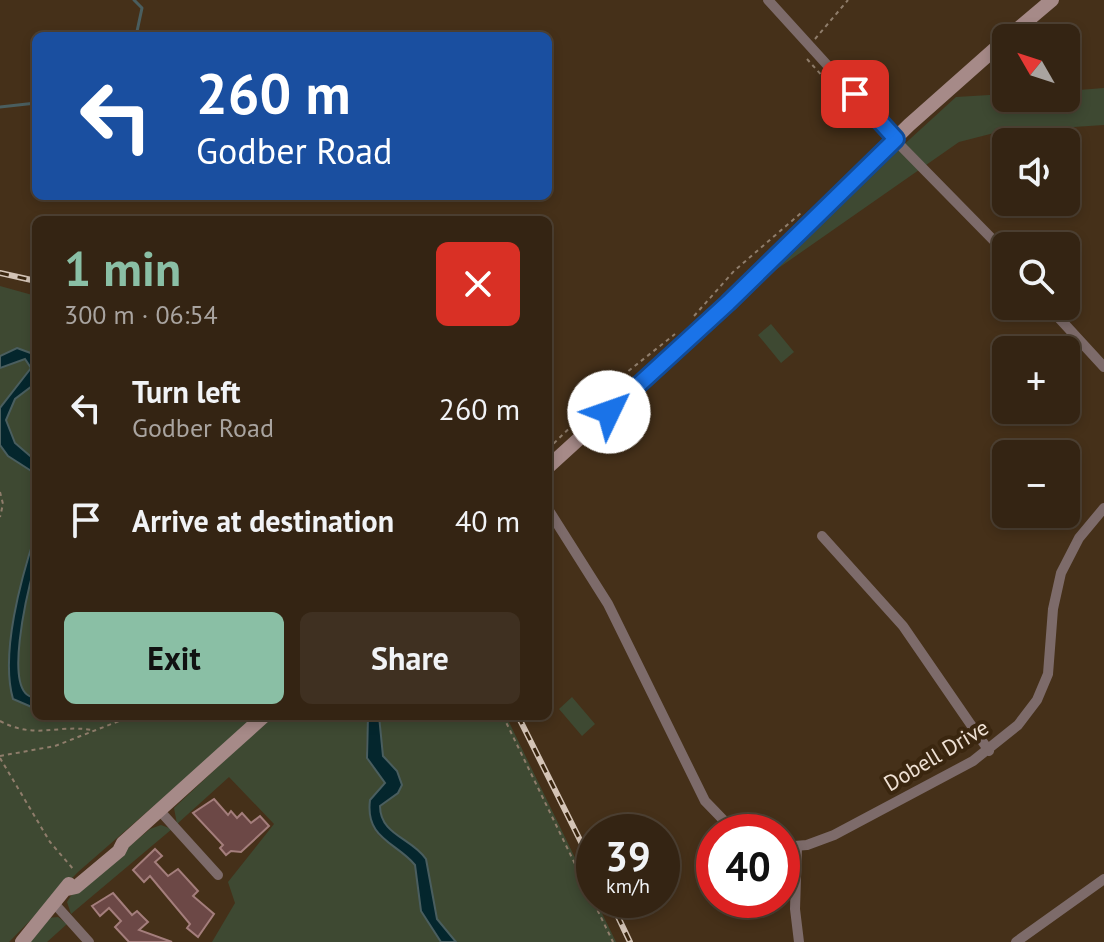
<!DOCTYPE html>
<html lang="en">
<head>
<meta charset="utf-8">
<style>
	body { margin:0; font-family:"PT Sans",sans-serif; background:#3f3021; color:#f1f3f6; height:100vh; display:flex; flex-direction:column; font-size:30px; white-space:nowrap }
	* { box-sizing:border-box; margin:0 }
	p { font-size:26px; color:#a9a4a0 }
	.icon { flex:none; width:44px; height:44px; fill:none; stroke:currentColor; stroke-width:2; stroke-linecap:round; stroke-linejoin:round }
	.map { position:relative; flex:1; overflow:hidden }
	.side { position:absolute; left:32px; top:216px; width:520px; height:504px; display:flex; flex-direction:column; background:#342413; border-radius:12px; box-shadow:0 4px 12px #0003,0 0 0 2px #4e4133 }
	.side>* { flex:none }
	.guide { position:absolute; left:32px; top:32px; width:520px; height:168px; border-radius:12px; box-shadow:0 4px 12px #0003,0 0 0 2px #4e4133; background:#1a4fa0; color:#fff; overflow:hidden }
	.needle { width:52px; rotate:309deg }
	.fabs { position:absolute; left:992px; top:24px; display:grid; gap:16px }
	.fabs a { display:grid; place-items:center; width:88px; height:88px; border-radius:12px; background:#342413; box-shadow:0 4px 12px #0003,0 0 0 2px #4e4133; font-size:40px }
	.speed { position:absolute; left:576px; top:814px; display:flex; gap:16px; font-size:40px; font-weight:700; text-align:center }
	.speed>* { display:grid; place-content:center; width:104px; height:104px; border-radius:50%; background:#342413; box-shadow:0 4px 12px #0003,0 0 0 2px #4e4133; line-height:1 }
	.speed small { font-size:20px; font-weight:400 }
	.speed .limit { border:12px solid #d22; background:#fff; color:#111 }
	.pin { position:absolute; display:grid; place-items:center; width:68px; height:68px; color:#fff; margin:-34px; border-radius:16px; box-shadow:0 4px 12px #0006 }
	.me { position:absolute; width:88px; margin:-44px; rotate:48deg; stroke-linejoin:round; filter:drop-shadow(0 0 6px #0008) }
	.turn { display:flex; align-items:center; gap:28px; height:168px; padding:0 32px; font-size:36px }
	.turn .icon { width:104px; height:104px; stroke-width:2.5 }
	.turn b { display:block; font-size:56px; line-height:68px }
	.round { display:grid; place-items:center; flex:none; width:84px; height:84px; border-radius:12px; background:#3f3021 }
	.summary { display:flex; align-items:center; justify-content:space-between; height:136px; padding:0 32px }
	h1 { font-size:48px; font-weight:700; line-height:60px; color:#8abfa5 }
	.button { display:flex; gap:16px; margin-top:auto; padding:16px 32px }
	.button a { flex:1; height:92px; border-radius:12px; background:#8abfa5; color:#111; font-size:32px; font-weight:700; line-height:92px; text-align:center }
	.button a+a { background:#3f3021; color:#f1f3f6 }
	ul { padding:0; list-style:none }
	li { display:flex; align-items:center; gap:24px; height:112px; padding:0 32px }
	li div { flex:1 }
	li b { display:block; font-size:30px }
	li em { font-style:normal }
	.map>svg:first-child { display:block }
	.green { fill:#3e4932 }
	.water { fill:#04262d; stroke:#4a5e5f; stroke-width:2 }
	.lines { fill:none; stroke-linecap:round; stroke-linejoin:round }
	.stream { stroke:#4a5e5f; stroke-width:3 }
	.building { fill:#6c4846; stroke:#a47e7c; stroke-width:2 }
	.path { stroke:#8f7d6b; stroke-width:2; stroke-dasharray:4 4; stroke-linecap:butt }
	.street { stroke:#7d6b6a; stroke-width:10 }
	.secondary { stroke:#a68a88; stroke-width:14 }
	.rail-casing { stroke:#d4c4b6; stroke-width:6 }
	.rail { stroke:#3a260f; stroke-width:3; stroke-dasharray:9; stroke-linecap:butt }
	.route-casing { stroke:#114b97; stroke-width:20 }
	.route { stroke:#1a73e8; stroke-width:14 }
	.labels { text-anchor:middle; stroke-width:8; stroke-linejoin:round; paint-order:stroke }
	.street-label { font-size:22px; fill:#eee0d3; stroke:#3a260f }
</style>
</head>
<body>
<div class="map">
<svg width="1104" height="942" viewBox="0 0 1104 942">
	<rect width="100%" height="100%" fill="#453019"/>
	<path class="green" d="M1104,88V125L998,132L959,142L737,297L956,97L1006,94V98H1066V91Z
		M0,286L36,296V716H257L78,872L9,942H0Z
		M771,324L794,352L781,363L758,335Z
		M572,697L595,724L582,736L559,709Z
		M272,716H368L366,751L385,783L370,800C365,843 395,840 415,865L421,911L441,942H212L235,903L228,882L274,824L229,777L177,824L174,808Z
		M379,716H506L616,942H456L437,919L426,859C409,842 381,832 380,806L393,797L397,771L382,756Z
		M161,825L172,829L71,914L67,902L72,894L150,829Z
		M58,917L67,924L47,942H28L47,918Z"/>
	<path class="water" d="M17,348L36,355V383L15,399L6,420L15,443L36,461V474L8,456L0,445V408L31,368L25,359L0,368V356Z
		M36,533C36,543 38,555 35,565C29,586 0,700 36,697L34,708L13,699C0,654 21,578 36,533Z
		M368,716H379L383,756L397,771L402,785L398,793L380,806C380,835 412,838 426,859L437,919L456,942H441L421,911L415,865C396,842 365,839 370,800L385,783L367,758Z"/>
	<g class="lines">
		<path class="stream" d="M134,0L142,8L136,36
			M0,107L36,103"/>
	</g>
	<path class="building" d="M214,799L228,815L231,811L237,818L242,813L251,823L260,816L269,826L241,852L231,851L226,855L220,848L223,845L193,813Z
		M155,849L162,856L155,862L168,876L178,869L198,891L193,896L214,914L198,937L187,928L190,924L150,876L144,882L133,870Z
		M113,893L132,915L137,911L148,922L139,930L172,942H129L115,927L121,921L109,908L100,916L92,906Z"/>
	<g class="lines">
		<path class="path" d="M815,39L848,0
			M807,59L824,78
			M694,316L734,271L801,213
			M548,449L626,373L675,334
			M0,492L3,504L0,517
			M503,716L613,942
			M0,721C36,740 56,724 92,730
			M0,756L55,746L132,716
			M0,758L50,842L74,870"/>
		<path class="street" d="M768,0L899,144L1006,253
			M1048,306L1104,367
			M548,509L608,604L705,801L735,832
			M822,536L903,626L989,751
			M160,811L218,875
			M782,847L807,845L834,835L973,761L1018,725L1037,700L1048,674L1053,609L1061,573L1079,538L1104,508
			M797,847L795,909L799,942
			M53,902L89,942
			M1016,942L1104,879"/>
		<path class="secondary" d="M1007,38L1052,0
			M548,467L728,303L909,125L1006,39
			M67,889L76,887L119,851L123,843L264,716
			M22,942L69,884"/>
		<g class="rail-casing">
			<path id="rail" d="M0,273L36,281
				M518,716L594,868
				M610,900L630,942"/>
		</g>
		<use href="#rail" class="rail"/>
	</g>
	<g class="lines">
		<g class="route-casing">
			<path id="route" d="M609,412L728,303L896,139L855,94"/>
		</g>
		<use href="#route" class="route"/>
	</g>
	<g class="labels">
		<g class="street-label">
			<text transform="translate(936 755) rotate(-31)" y="8">Dobell Drive</text>
		</g>
	</g>
</svg>
<div class="fabs">
<a><svg class="needle" viewBox="-14 -14 28 28"><path d="M0-13l5 13h-10z" fill="#e53935"/><path d="M0 13l5-13h-10z" fill="#a9a4a0"/></svg></a>
<a><svg class="icon" aria-label="sound" viewBox="0 0 24 24"><path d="M4 9h4l5-4v14l-5-4H4zM17 9q2 3 0 6"/></svg></a>
<a><svg class="icon" aria-label="search" viewBox="0 0 24 24"><circle cx="10" cy="10" r="6"/><path d="M15 15l6 6"/></svg></a>
<a>+</a>
<a>−</a>
</div>
<div class="speed"><div>39<small>km/h</small></div><div class="limit">40</div></div>
<div class="pin" style="left:855px;top:94px;background:#d93025"><svg class="icon" aria-label="arrive" viewBox="0 0 24 24"><path d="M6 21V4h12l-3 4 3 4H6"/></svg></div>
<svg class="me" style="left:609px;top:412px" viewBox="-20 -20 40 40"><circle r="19" fill="#fff"/><path d="M0-13L10 11 0 6-10 11z" fill="#1a73e8"/></svg>
<div class="guide">
<div class="turn"><svg class="icon" aria-label="left" viewBox="0 0 24 24"><path d="M17 20v-9H6M10 6l-5 5 5 5"/></svg><div><b>260 m</b>Godber Road</div></div>
</div>
<section class="side">
<div class="summary"><div><h1>1 min</h1><p>300 m · 06:54</p></div><a class="round" style="background:#d93025;color:#fff"><svg class="icon" aria-label="close" viewBox="0 0 24 24"><path d="M6 6l12 12M18 6L6 18"/></svg></a></div>
<ul>
<li><svg class="icon" aria-label="left" viewBox="0 0 24 24"><path d="M17 20v-9H6M10 6l-5 5 5 5"/></svg><div><b>Turn left</b><p>Godber Road</p></div><em>260 m</em></li>
<li><svg class="icon" aria-label="arrive" viewBox="0 0 24 24"><path d="M6 21V4h12l-3 4 3 4H6"/></svg><div><b>Arrive at destination</b></div><em>40 m</em></li>
</ul>
<div class="button"><a>Exit</a><a>Share</a></div>
</section>
</div>
</body>
</html>
